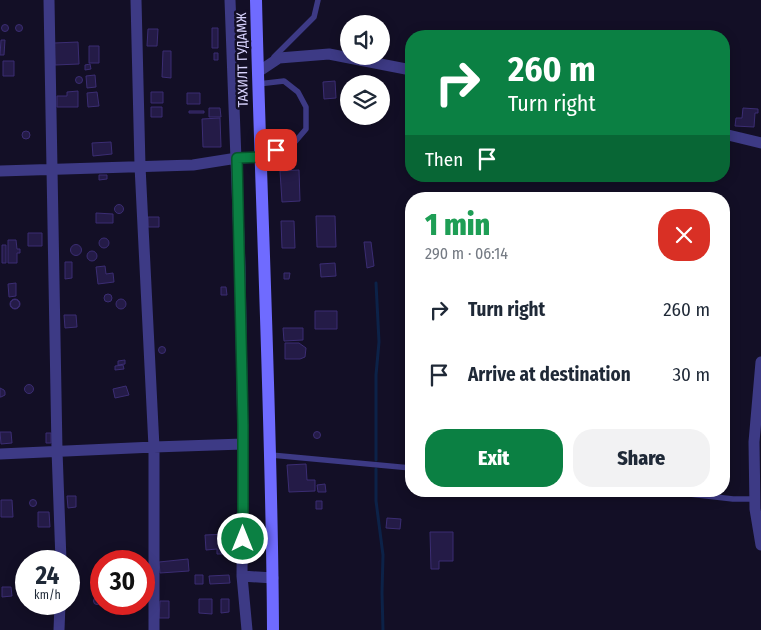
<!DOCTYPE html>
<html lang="en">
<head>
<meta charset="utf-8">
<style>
	body { margin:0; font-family:"Fira Sans Condensed",sans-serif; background:#f2f2f3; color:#1f2937; height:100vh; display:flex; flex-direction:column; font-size:19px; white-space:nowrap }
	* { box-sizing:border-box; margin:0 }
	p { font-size:16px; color:#747a83 }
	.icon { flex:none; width:28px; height:28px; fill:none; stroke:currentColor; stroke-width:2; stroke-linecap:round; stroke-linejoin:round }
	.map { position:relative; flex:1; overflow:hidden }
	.sheet { position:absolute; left:405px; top:192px; width:325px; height:305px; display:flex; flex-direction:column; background:#fff; border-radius:20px; box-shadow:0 2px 12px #0003 }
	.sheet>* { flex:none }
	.banner { position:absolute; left:405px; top:30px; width:325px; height:152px; border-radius:20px; box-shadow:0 2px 12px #0003; background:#0b8043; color:#fff; overflow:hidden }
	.controls { position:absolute; left:340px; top:15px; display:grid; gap:10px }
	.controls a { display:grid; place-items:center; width:50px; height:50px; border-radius:50%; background:#fff; box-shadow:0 2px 12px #0003; font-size:25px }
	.speed { position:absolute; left:15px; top:550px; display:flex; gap:10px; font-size:25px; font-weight:700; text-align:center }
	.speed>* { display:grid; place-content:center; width:65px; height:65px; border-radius:50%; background:#fff; box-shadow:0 2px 12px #0003; line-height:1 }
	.speed small { font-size:12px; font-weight:400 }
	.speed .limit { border:8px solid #d22; background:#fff; color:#111 }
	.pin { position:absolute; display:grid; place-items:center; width:42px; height:42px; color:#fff; margin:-21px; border-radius:10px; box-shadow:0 2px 8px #0006 }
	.me { position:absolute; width:55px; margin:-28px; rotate:0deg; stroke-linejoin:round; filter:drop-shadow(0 0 4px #0008) }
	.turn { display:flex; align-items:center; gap:18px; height:105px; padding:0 20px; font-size:22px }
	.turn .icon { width:65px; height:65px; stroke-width:2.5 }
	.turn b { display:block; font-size:35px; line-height:42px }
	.then { display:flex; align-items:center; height:48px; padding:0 20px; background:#0003; gap:10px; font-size:19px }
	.round { display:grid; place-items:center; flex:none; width:52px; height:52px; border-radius:20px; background:#f2f2f3 }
	.head { display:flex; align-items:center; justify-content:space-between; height:85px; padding:0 20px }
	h1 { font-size:30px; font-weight:800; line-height:38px; color:#1e9e55 }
	.primary-button { display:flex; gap:10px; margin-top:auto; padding:10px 20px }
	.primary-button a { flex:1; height:58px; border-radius:20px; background:#0b8043; color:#fff; font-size:20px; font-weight:800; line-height:58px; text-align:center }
	.primary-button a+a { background:#f2f2f3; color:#1f2937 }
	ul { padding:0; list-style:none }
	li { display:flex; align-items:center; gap:15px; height:65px; padding:0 20px }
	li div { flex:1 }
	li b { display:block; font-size:19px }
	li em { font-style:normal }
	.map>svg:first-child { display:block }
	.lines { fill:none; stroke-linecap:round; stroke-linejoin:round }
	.stream { stroke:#0c2248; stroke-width:3 }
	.building { fill:#241b47; stroke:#3b2d73 }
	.lane { stroke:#3d3a85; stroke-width:5.5 }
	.street { stroke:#3d3a85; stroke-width:11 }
	.secondary { stroke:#6f6bff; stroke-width:12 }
	.route-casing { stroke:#07532c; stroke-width:12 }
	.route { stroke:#0b8043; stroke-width:9 }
	.labels { text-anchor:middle; stroke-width:5; stroke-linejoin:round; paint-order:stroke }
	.street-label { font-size:14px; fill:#d9d4ff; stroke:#130f26 }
</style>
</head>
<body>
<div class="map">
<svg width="761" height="630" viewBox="0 0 761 630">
	<rect width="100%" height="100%" fill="#130f26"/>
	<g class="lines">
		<path class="stream" d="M376,283L379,342L376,375V460
			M376,469V501L383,555L382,593L383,630"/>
	</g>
	<path class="building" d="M1.5 28a3.5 3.5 0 1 1 7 0a3.5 3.5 0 1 1-7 0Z
		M15.5 28a3.5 3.5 0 1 1 7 0a3.5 3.5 0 1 1-7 0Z
		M212,28H218V48H212Z
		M148,29H158L157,46H147Z
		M1,40H5L4,55H0Z
		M78,42L79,64L55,65L54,43Z
		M89,46H99V63H89Z
		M163,51H171V78L162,77Z
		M214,53H218V60H214Z
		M3,61H14V76H3Z
		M90,64L91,69L85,70V65Z
		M95,75L96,87L87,88L86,76Z
		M75.5 80a3.5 3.5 0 1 1 7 0a3.5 3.5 0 1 1-7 0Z
		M335,81L336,98L324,99L323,82Z
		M78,91V107H57V96H67V92Z
		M97,92L99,106L88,107L87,93Z
		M151,92H163V103H151Z
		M187,93H200V104H187Z
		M151,107H162V117H151Z
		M209,108H220L221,117H209Z
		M743,108L758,109V113H755L754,127L735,126L736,118H742Z
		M722.5 113a3.5 3.5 0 1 1 7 0a3.5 3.5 0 1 1-7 0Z
		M189,111H204V113H189Z
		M220,118L221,147H203L202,119Z
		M22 135a4 4 0 1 1 8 0a4 4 0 1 1-8 0Z
		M111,142L112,154L93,156L92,143Z
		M294,160V168H283V162Z
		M299,170L300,201L282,202L280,171Z
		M99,175H107V179L99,180Z
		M114.5 209a4.5 4.5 0 1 1 9 0a4.5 4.5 0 1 1-9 0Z
		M96,213L113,214V223H96Z
		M316,216H335L336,247H317Z
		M148,217H159V227H148Z
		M281,221H294L295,248H282Z
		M28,233H42V246H28Z
		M99 243a5 5 0 1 1 10 0a5 5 0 1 1-10 0Z
		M8,240H16L17,249H20V253H17V263H8Z
		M364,242H371L374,266L367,268Z
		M70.5 250a5.5 5.5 0 1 1 11 0a5.5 5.5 0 1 1-11 0Z
		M2,245H6V263H2Z
		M87 256a5 5 0 1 1 10 0a5 5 0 1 1-10 0Z
		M65,262H72V278L65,279Z
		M335,263L336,276L321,277L320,264Z
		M105,266L106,274L113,273L114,282L98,284L96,267Z
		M284,273H290L289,279H284Z
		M16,283V296L9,297L8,284Z
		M221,287H226L227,295H221Z
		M104 298a4 4 0 1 1 8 0a4 4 0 1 1-8 0Z
		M116 304a5 5 0 1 1 10 0a5 5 0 1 1-10 0Z
		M10 304a5 5 0 1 1 10 0a5 5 0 1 1-10 0Z
		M10.5 304a4.5 4.5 0 1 1 9 0a4.5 4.5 0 1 1-9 0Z
		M315,311H337V329H315Z
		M64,315H76L77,327L65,328Z
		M283,328H303V340L284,341Z
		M285,343H299L306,348L305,357L300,359H285Z
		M158.5 350a3.5 3.5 0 1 1 7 0a3.5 3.5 0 1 1-7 0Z
		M125,360V364L118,365V361Z
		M123,365L124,369L115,370V366Z
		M24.5 389a4.5 4.5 0 1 1 9 0a4.5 4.5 0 1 1-9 0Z
		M126,386L129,395L115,398L113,389Z
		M0,388L4,390L5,392V395L1,397H0Z
		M313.5 435a3.5 3.5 0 1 1 7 0a3.5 3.5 0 1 1-7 0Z
		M0,432H11L12,443L1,444Z
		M46,433H51V443H46Z
		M306,464L307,480H315V491L289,492L287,465Z
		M325,484L326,492H318L317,485Z
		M67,496H76V507L68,508Z
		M29.5 503a3.5 3.5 0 1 1 7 0a3.5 3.5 0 1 1-7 0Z
		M1,500H12L13,517H1Z
		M316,501H322V509H316Z
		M38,512H49L50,527H38Z
		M387,518L401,519L400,529L386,528Z
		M430,532H453V561H439V569H431Z
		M228,534L229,554H217V549L206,550L205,535Z
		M188,559L189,571L160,573L159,562Z
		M195,575H203V584H195Z
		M229,575L230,583L210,584L209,576Z
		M2,587H11L12,596L2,597Z
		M93.5 601a3.5 3.5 0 1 1 7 0a3.5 3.5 0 1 1-7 0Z
		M199,599H212V614L199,613Z
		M221,599H229V612L221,613Z
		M160,601H169V618H159Z"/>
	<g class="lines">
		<path class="lane" d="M274,57L314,17L318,0
			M258,84L284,81L298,92L306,107V129L294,143L260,157
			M271,455L411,468
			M663,491L733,499H755"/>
		<path class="street" d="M49,0L57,450L61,561
			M136,0L140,166L154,447V630
			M230,0L240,266L243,444L242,576L247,630
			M258,72L279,58L329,54L411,70
			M724,134L761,143
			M0,171L193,165L237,158L260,157
			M761,362L754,442L755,509L761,545
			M0,454L154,447L243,444
			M242,576L273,578
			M59,630L60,604"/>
		<path class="secondary" d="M256,0C261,210 272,420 273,630"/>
	</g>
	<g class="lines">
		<g class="route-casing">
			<path id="route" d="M243,539V425L237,158L260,157L276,150"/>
		</g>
		<use href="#route" class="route"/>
	</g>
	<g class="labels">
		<g class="street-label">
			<text transform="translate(242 60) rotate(-91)" y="5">ТАХИЛТ ГУДАМЖ</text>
		</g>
	</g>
</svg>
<div class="controls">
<a><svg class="icon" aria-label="sound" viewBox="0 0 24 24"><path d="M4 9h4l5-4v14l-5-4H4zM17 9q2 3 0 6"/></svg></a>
<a><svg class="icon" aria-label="layers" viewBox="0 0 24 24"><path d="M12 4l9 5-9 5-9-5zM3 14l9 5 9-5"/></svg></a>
</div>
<div class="speed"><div>24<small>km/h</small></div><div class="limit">30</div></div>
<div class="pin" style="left:276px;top:150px;background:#d93025"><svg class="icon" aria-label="arrive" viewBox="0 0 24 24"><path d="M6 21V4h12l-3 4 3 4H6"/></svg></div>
<svg class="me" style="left:243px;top:539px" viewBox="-20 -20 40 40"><circle r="17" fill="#0b8043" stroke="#fff" stroke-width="3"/><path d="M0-11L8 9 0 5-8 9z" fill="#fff"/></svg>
<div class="banner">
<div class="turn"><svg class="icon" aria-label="right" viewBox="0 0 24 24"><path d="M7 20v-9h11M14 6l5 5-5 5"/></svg><div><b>260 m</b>Turn right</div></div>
<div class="then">Then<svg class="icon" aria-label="arrive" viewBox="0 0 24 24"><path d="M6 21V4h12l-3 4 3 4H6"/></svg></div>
</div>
<section class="sheet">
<div class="head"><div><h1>1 min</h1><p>290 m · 06:14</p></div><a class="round" style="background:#d93025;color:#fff"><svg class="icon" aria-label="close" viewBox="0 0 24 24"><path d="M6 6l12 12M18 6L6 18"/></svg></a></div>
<ul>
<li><svg class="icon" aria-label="right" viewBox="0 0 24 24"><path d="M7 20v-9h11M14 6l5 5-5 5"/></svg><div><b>Turn right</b></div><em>260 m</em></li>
<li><svg class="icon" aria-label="arrive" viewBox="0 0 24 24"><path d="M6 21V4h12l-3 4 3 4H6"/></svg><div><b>Arrive at destination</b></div><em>30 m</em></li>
</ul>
<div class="primary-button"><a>Exit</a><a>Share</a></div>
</section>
</div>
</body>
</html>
